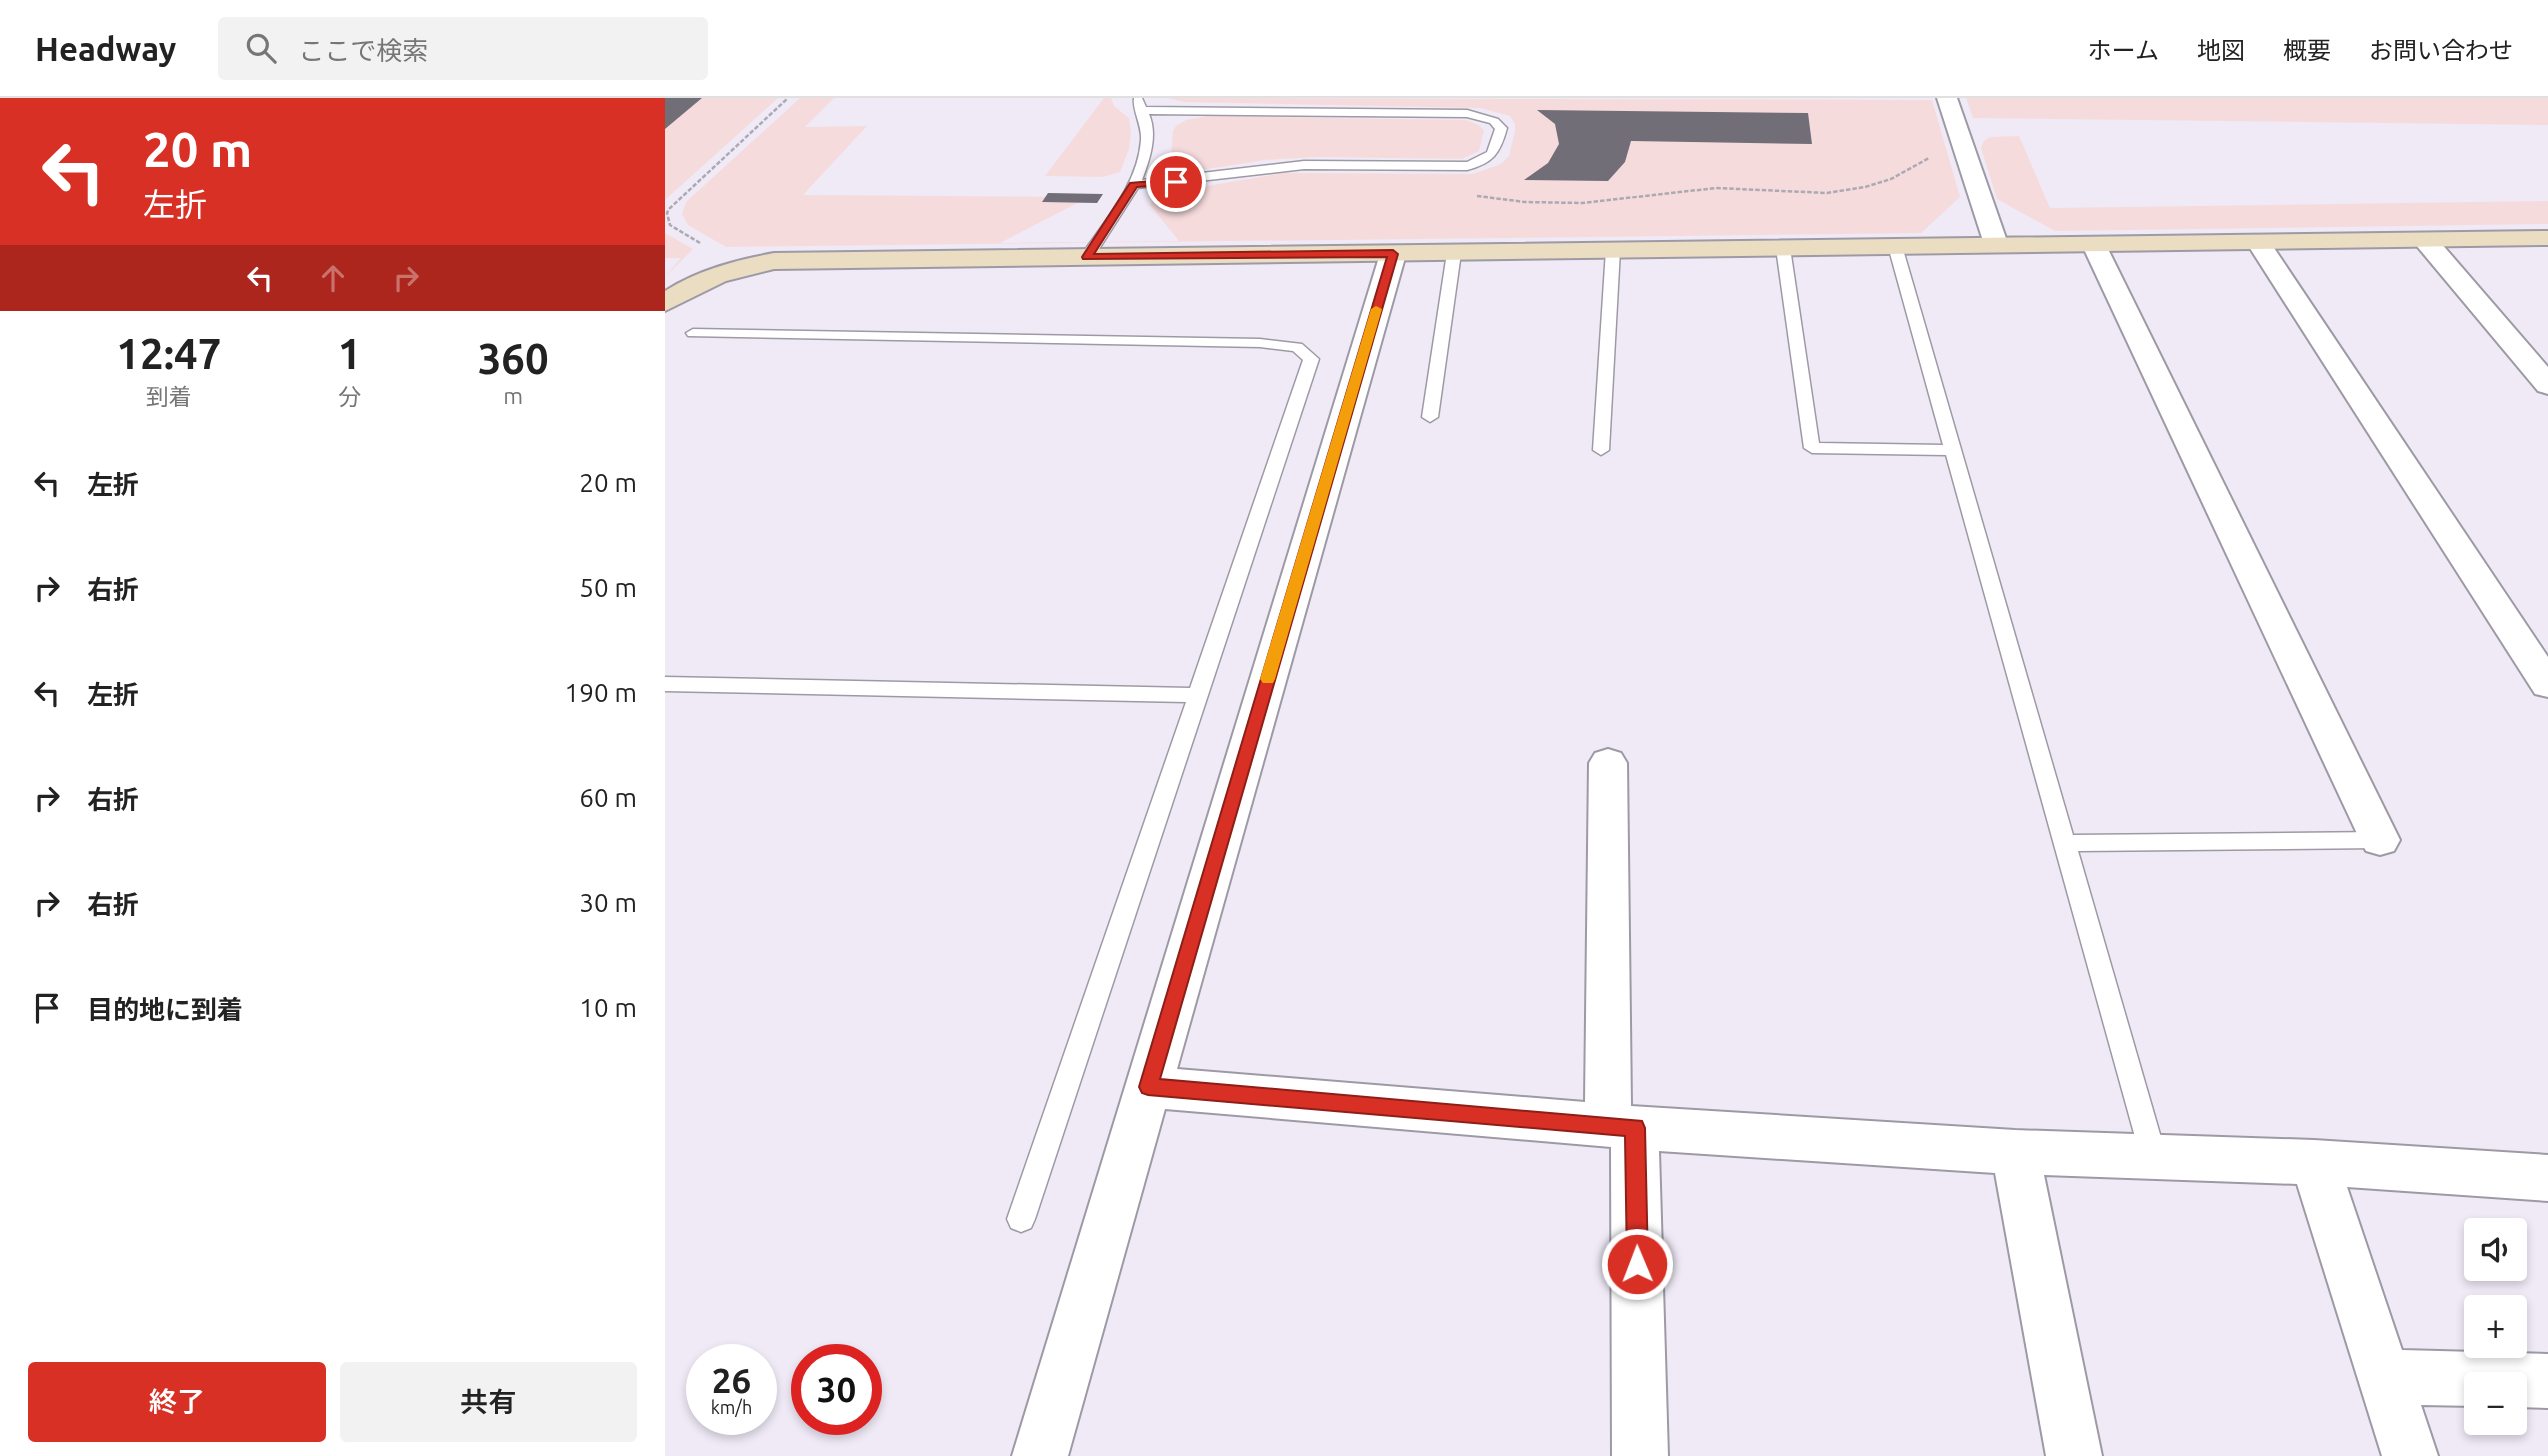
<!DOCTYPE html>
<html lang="ja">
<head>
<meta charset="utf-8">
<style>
	body { margin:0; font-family:Ubuntu,"Noto Sans JP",sans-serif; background:#f2f2f2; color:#222; height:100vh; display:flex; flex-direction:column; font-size:26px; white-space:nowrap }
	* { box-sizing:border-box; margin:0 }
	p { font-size:23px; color:#767676 }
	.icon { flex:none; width:38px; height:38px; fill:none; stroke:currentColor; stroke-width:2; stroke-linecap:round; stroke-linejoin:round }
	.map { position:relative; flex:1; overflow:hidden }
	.panel { display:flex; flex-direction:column; background:#fff; width:665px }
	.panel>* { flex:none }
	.hud { background:#d93025; color:#fff; overflow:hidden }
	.buttons { position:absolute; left:1799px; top:1120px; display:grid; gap:14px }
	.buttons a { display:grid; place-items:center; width:63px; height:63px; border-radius:7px; background:#fff; box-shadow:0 4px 10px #0003; font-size:35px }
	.speed { position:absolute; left:21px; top:1246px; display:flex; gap:14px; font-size:35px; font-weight:700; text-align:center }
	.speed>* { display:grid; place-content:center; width:91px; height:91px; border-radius:50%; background:#fff; box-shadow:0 4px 10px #0003; line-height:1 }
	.speed small { font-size:18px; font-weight:400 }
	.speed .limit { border:10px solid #d22; background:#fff; color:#111 }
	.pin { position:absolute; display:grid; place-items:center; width:60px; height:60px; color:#fff; margin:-30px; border:4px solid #fff; border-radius:50%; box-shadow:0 2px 7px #0007 }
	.me { position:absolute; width:77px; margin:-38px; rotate:359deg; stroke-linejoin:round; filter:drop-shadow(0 0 5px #0008) }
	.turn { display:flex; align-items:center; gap:24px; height:147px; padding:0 28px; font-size:32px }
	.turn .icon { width:91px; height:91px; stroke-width:2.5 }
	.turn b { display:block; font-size:49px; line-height:60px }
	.lanes { display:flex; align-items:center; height:66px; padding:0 28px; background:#0003; justify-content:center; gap:35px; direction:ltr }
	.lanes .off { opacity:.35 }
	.eta { display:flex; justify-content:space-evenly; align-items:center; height:119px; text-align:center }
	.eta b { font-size:42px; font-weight:600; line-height:49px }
	.button { display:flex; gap:14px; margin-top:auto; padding:14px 28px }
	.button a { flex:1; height:80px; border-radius:7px; background:#d93025; color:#fff; font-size:28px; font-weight:600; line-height:80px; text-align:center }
	.button a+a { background:#f2f2f2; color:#222 }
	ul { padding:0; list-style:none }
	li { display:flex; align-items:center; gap:21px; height:105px; padding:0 28px }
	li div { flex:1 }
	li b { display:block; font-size:26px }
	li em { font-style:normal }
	header { display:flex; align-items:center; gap:42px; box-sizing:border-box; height:98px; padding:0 35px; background:#fff; border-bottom:2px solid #e0e0e0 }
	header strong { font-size:33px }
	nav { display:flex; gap:38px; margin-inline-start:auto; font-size:24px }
	.search { width:490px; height:63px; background:#f2f2f2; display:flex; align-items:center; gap:18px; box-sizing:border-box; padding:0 24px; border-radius:7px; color:#767676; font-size:26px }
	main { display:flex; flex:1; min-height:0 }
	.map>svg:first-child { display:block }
	.industrial { fill:#f6dbdd }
	.building { fill:#726e78 }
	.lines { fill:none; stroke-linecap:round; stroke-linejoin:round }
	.lane-casing { stroke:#9e9aa5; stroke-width:3 }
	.street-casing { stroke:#9e9aa5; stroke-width:4 }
	.secondary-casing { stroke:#9e9aa5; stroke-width:4 }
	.path { stroke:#ada9b3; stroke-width:2.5; stroke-dasharray:4.5 2; stroke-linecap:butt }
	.lane { fill:#fff; fill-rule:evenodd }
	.street { fill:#fff; fill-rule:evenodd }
	.secondary { fill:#eaddc2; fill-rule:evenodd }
	.route { fill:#d93025; stroke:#8d1f18; stroke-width:2 }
	.slow { fill:#f59e0b }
</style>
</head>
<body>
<header>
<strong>Headway</strong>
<div class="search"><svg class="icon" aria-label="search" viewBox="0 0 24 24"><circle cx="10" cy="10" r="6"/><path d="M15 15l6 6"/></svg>ここで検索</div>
<nav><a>ホーム</a><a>地図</a><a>概要</a><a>お問い合わせ</a></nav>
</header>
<main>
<section class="panel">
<div class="hud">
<div class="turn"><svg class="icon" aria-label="left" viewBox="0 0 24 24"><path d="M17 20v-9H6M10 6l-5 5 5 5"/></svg><div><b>20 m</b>左折</div></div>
<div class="lanes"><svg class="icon" aria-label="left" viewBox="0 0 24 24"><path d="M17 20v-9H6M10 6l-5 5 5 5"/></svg><svg class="icon off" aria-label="ahead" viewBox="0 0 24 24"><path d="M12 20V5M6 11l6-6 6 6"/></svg><svg class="icon off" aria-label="right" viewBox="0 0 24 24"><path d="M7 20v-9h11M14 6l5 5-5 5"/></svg></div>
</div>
<div class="eta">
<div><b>12:47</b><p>到着</p></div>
<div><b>1</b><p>分</p></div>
<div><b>360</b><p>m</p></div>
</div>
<ul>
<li><svg class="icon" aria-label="left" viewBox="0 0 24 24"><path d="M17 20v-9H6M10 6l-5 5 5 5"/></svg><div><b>左折</b></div><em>20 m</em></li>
<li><svg class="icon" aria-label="right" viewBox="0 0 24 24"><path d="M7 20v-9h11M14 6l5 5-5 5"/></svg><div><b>右折</b></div><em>50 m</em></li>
<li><svg class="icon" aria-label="left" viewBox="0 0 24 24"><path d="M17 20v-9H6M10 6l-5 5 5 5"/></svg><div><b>左折</b></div><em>190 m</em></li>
<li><svg class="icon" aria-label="right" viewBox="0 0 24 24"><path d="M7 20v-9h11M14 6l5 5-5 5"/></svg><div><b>右折</b></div><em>60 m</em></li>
<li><svg class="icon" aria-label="right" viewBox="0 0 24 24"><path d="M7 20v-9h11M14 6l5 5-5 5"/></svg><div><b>右折</b></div><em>30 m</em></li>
<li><svg class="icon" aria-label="arrive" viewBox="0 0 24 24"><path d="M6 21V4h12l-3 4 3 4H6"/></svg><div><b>目的地に到着</b></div><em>10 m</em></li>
</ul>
<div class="button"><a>終了</a><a>共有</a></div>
</section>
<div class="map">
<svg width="1883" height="1358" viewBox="0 0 1883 1358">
	<rect width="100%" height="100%" fill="#efeaf6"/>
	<path class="industrial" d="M0,0H113L0,102Z
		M135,0H169L140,29L202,28L138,97L424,99L335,145L514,143L484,106L501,95L618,75L808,76L836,66L844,58L850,33V26L845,18L815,10L519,4L503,0L1267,2L1295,99L1256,135L61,149L23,127L17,116L21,104Z
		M439,0H446L449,8L464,20L466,34L464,51L455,74L438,79L380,78Z
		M1301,0H1883V27L1308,20Z
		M543,18L800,22L812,26L819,32L814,53L797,61L651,59L600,62L530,73H515L505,69L508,33L511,28L521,22Z
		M1354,38L1385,110L1883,103V126L1390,133L1332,101L1316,50L1319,43L1325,39Z
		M0,135L28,151L0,179L16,160H0Z"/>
	<path class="building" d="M0,0H37L0,31Z
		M872,12L1143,15L1147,46L966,43L960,64L943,83L859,82L883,65L894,46L890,26Z
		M383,95L438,96L432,105L377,104Z"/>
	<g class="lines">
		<g class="lane-casing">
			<path id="lane" d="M469,0H477L481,9L802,12L833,21L842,30C835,56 828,65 802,72L639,71L473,90L427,162H417L415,159C439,124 473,86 476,42C477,27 467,12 469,0ZM484,16L802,19L825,25L830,31L822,54L802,64L639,63L477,82C485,61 493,37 484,16Z
				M1230,144L1237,148L1408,737L1715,734L1723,736L1726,742L1723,748L1715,750L1413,753L1501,1057L1497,1066L1488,1069L1479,1066L1475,1057L1281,357L1147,355L1139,350L1111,150L1118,146L1125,150L1154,345L1278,347L1223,148Z
				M948,148L955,152L944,352L936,357L928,352L941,152Z
				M789,151L796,155L773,319L765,324L757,319L782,155Z
				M28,231L595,241L637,246L654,261L370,1121L366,1130L356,1134L346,1130L342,1121L521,604L0,593V579L525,590L638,262L628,253L595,249L23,238L21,235Z"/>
		</g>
		<g class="street-casing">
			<path id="street" d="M1272,0H1292L1343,146L1340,151L1331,153L1322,151L1319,146Z
				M1760,135L1769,137L1883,269V296L1873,293L1751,147L1748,142L1751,137Z
				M1593,137L1602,139L1605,144L1883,559V599L1870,596L1581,144L1584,139Z
				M1429,140L1438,142L1441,147L1735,742L1729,753L1715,757L1701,753L1695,742L1417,147L1420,142Z
				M728,148L737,151L741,156L512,971L920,1004L924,665L930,655L943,651L956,655L962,665L966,1008L1350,1032L1649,1042L1883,1057V1103L1682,1089L1737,1252L1883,1256V1310L1850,1309V1286H1811V1308L1756,1307L1773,1358H1717L1632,1086L1379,1077L1437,1358H1381L1330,1075L994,1053L1003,1358H947L946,1049L500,1011L403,1358H347L715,156L719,151Z"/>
		</g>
		<g class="secondary-casing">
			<path id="secondary" d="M1883,133V147L109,171L61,183L0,213V193C33,172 71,162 109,155Z"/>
		</g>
		<path class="path" d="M812,98L860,104L917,105L1051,90L1162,95L1200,89L1226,81L1264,60
			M35,145L5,127L2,115L4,111L123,0"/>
		<use href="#lane" class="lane"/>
		<use href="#street" class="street"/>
		<use href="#secondary" class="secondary"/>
	</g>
	<path class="route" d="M511,81L514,82V86L472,89L429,156L728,152L733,156L495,981L977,1023L980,1030L983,1166L980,1174L972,1177L965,1174L962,1166L960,1038L483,997L477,995L474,989L722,159L418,161L417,159L465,85Z"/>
	<path class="slow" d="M711,208L717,211L610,581L608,585H598L595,581L706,211Z"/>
</svg>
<div class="buttons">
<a><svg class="icon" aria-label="sound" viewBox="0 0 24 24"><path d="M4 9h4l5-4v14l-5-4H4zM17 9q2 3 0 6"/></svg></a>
<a>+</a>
<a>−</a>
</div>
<div class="speed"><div>26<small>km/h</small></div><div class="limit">30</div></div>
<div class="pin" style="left:511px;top:84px;background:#d93025"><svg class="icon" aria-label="arrive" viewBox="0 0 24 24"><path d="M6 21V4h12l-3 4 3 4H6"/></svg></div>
<svg class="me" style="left:972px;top:1166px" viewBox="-20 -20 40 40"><circle r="17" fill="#d93025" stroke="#fff" stroke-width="3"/><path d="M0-11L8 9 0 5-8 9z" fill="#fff"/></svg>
</div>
</main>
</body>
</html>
